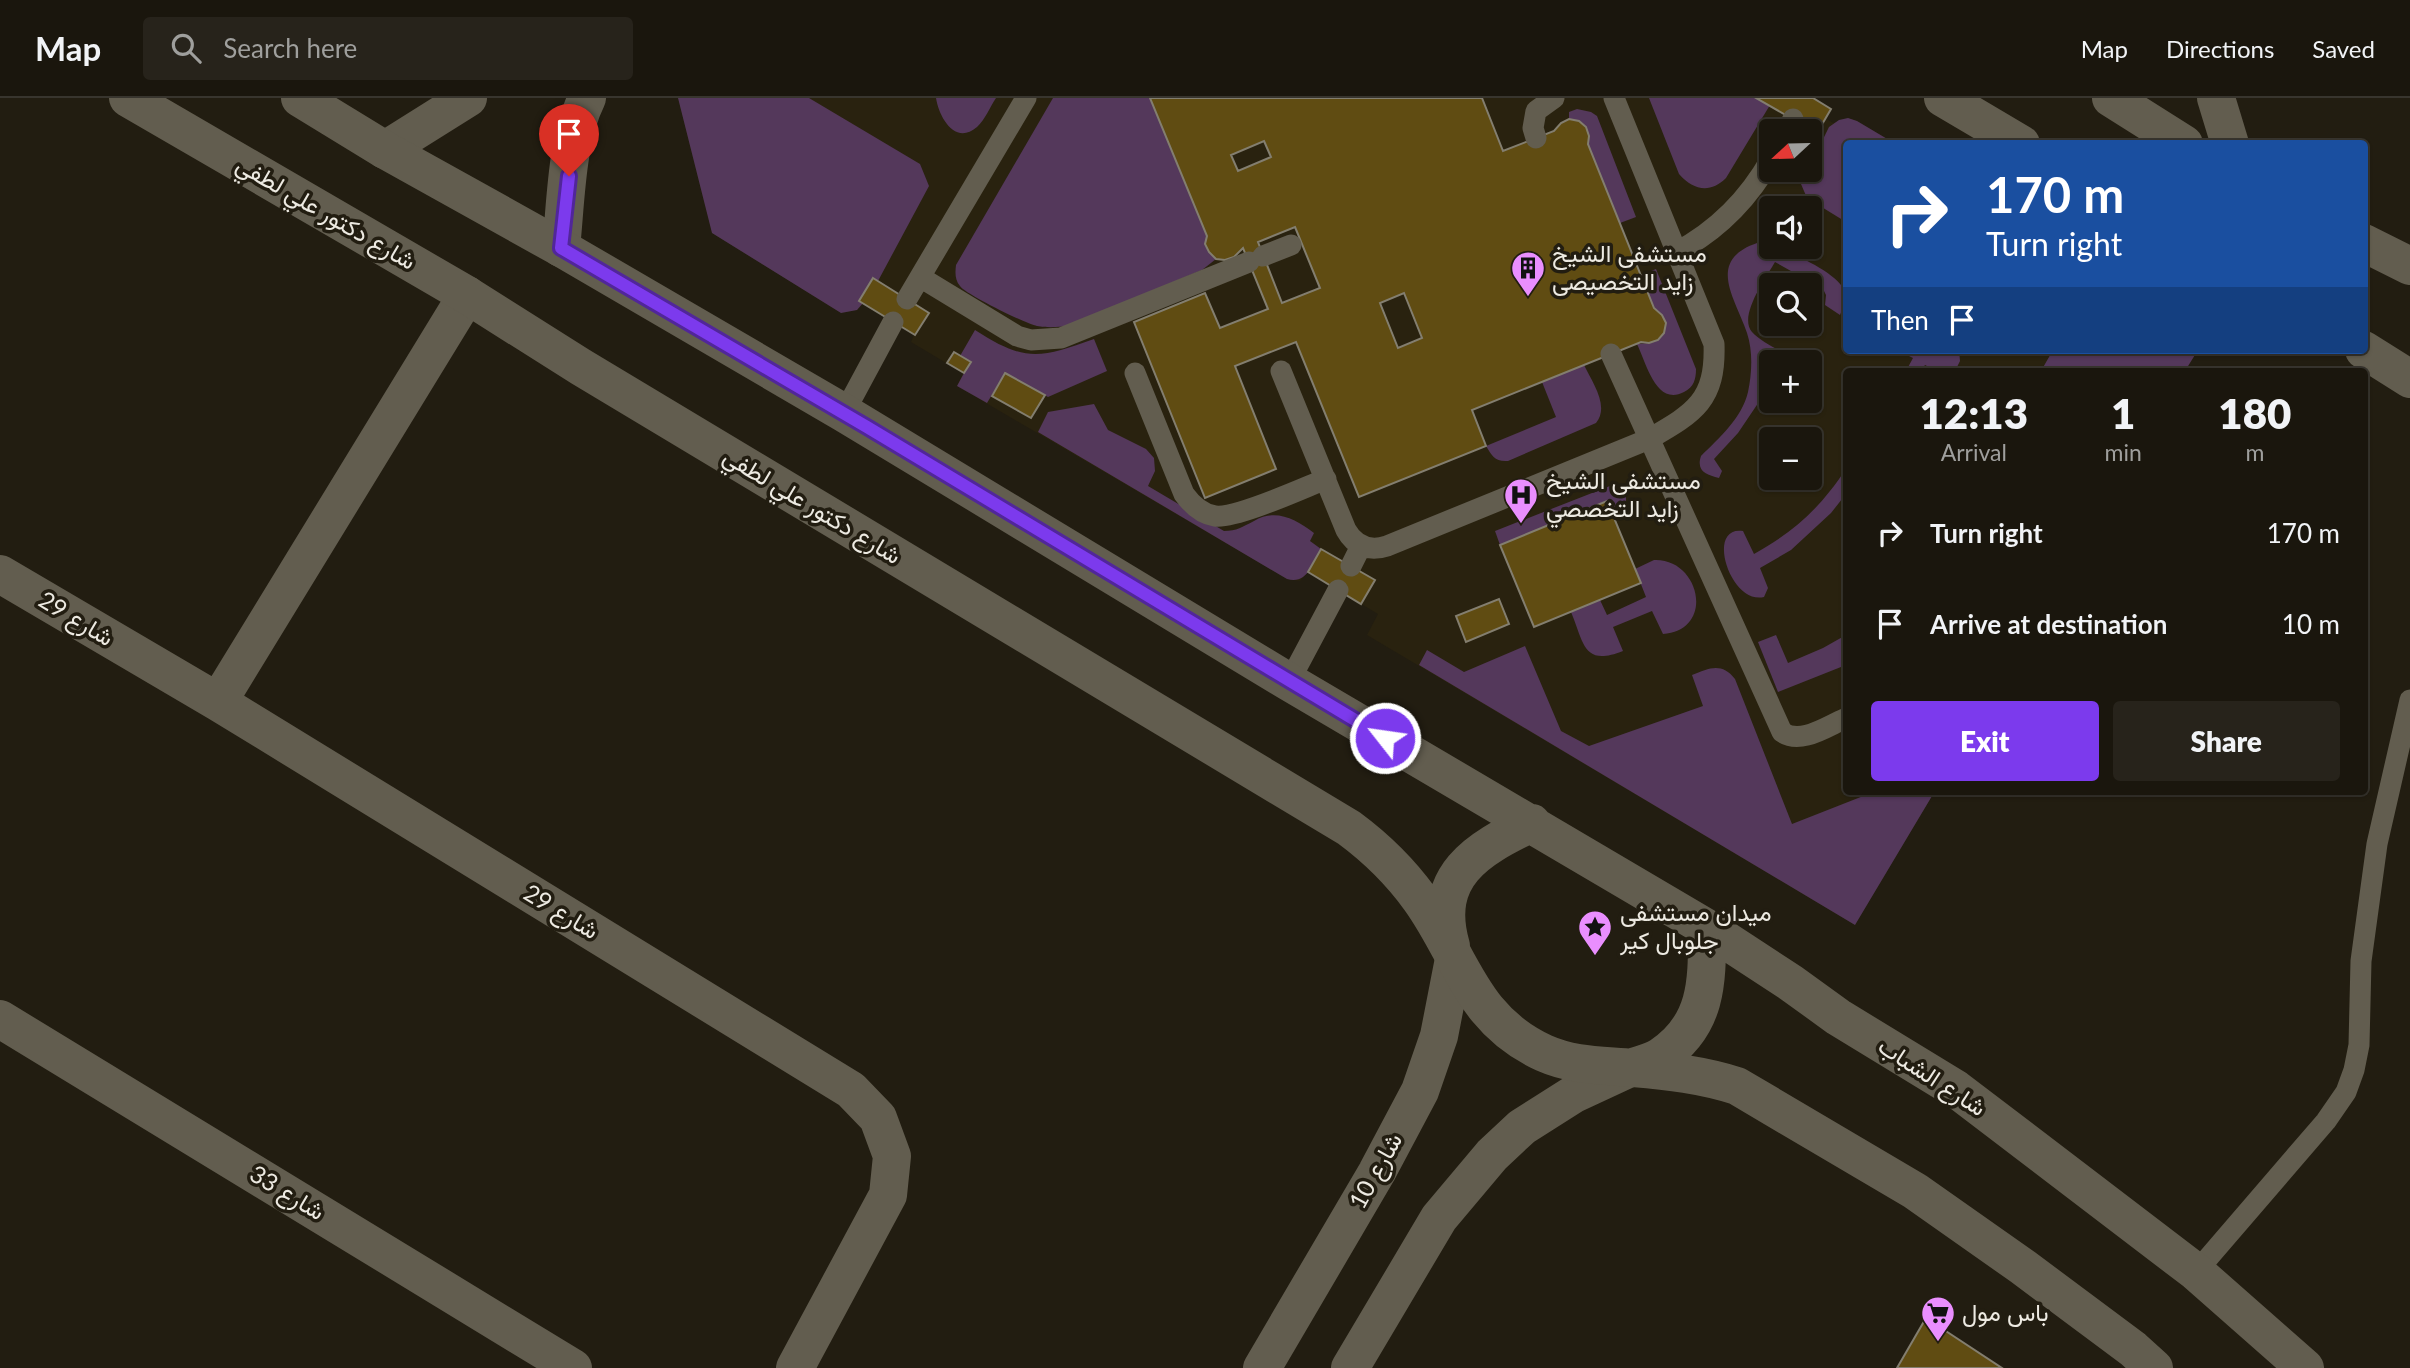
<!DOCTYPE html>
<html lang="en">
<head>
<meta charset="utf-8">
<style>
	body { margin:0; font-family:Lato,Vazirmatn,sans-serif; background:#27231b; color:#f1f3f6; height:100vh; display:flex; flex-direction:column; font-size:26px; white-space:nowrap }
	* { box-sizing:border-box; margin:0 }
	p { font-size:23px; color:#9f9f9d }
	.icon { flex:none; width:38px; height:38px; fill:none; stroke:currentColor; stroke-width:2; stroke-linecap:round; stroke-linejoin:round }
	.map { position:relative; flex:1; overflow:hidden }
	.panel { position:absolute; left:1843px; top:270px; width:525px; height:427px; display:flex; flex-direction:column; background:#1a160d; border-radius:7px; box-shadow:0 2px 5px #0004,0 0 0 2px #38352e }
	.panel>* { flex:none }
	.banner { position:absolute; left:1843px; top:42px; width:525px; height:214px; border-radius:7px; box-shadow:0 2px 5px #0004,0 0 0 2px #38352e; background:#1a4fa0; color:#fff; overflow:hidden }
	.needle { width:46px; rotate:248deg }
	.tools { position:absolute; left:1759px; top:21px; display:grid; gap:14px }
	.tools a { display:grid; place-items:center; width:63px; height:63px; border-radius:7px; background:#1a160d; box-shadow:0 2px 5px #0004,0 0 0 2px #38352e; font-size:35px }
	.pin { position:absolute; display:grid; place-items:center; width:60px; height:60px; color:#fff; margin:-72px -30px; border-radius:50% 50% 50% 0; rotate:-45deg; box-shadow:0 0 7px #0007 }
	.pin .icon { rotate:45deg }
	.me { position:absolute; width:77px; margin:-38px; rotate:300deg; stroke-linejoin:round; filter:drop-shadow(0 0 5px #0008) }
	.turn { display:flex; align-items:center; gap:24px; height:147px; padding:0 28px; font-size:32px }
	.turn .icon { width:91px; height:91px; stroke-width:2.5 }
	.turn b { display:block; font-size:49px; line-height:60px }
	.then { display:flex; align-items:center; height:66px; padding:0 28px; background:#0003; gap:14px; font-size:26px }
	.eta { display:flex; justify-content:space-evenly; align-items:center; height:119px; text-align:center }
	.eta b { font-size:42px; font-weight:800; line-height:49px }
	.button { display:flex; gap:14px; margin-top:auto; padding:14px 28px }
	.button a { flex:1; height:80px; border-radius:7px; background:#7c3aed; color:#fff; font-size:28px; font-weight:800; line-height:80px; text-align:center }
	.button a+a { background:#27231b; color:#f1f3f6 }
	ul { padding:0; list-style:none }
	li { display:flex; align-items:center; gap:21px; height:91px; padding:0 28px }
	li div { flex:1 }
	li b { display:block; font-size:26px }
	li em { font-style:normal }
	header { display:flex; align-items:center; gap:42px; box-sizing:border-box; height:98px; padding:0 35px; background:#1a160d; border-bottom:2px solid #38352e }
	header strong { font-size:33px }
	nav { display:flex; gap:38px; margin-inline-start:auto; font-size:24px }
	.search { width:490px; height:63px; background:#27231b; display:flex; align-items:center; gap:18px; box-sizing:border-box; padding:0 24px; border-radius:7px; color:#9f9f9d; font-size:26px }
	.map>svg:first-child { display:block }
	.built { fill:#29220f; fill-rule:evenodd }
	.green { fill:#54385b }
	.building { fill:#604c12; stroke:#837e6f; stroke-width:2; fill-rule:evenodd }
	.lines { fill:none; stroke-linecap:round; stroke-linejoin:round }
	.lane { stroke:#625d4f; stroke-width:21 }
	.street { stroke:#625d4f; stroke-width:38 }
	.secondary { stroke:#625d4f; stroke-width:38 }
	.route-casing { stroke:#51269a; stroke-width:18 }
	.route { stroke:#7c3aed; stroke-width:12 }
	.labels { text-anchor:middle; stroke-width:7; stroke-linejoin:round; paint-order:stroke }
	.street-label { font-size:24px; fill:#edeae2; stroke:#221d11 }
	.poi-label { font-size:24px; fill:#edeae2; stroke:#221d11; text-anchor:start }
</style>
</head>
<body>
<header>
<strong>Map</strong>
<div class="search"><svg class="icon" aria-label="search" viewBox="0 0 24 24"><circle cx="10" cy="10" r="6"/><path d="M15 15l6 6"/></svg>Search here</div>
<nav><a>Map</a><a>Directions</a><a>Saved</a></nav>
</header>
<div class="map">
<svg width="2410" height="1270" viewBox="0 0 2410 1270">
	<rect width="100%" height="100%" fill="#221d11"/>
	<path class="built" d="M678,0H1813L1831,11L1825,20L1833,25L1848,20L1857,23L1894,45L1846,46V252H2198L2185,273H1846V693H1935L1855,827L1367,537L1378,516L1308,474L1300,483L1287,481L957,288L963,275L911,244L914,237L863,206L857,212L841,215L712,135ZM1771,33H1810V72H1771ZM1771,110H1810V149H1771ZM1771,187H1810V226H1771ZM1771,264H1810V303H1771ZM1771,341H1810V380H1771Z"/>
	<path class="green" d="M678,0H809L920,66L929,88L878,183L859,203L863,205L857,212L841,215L712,135Z
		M936,0H996C990,9 985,22 977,29C955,48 939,19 936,0Z
		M1053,0H1150L1207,138C1205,148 1208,153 1216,161L1202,172L1069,228C1058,229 1048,230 1037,228C1026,226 965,196 960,188C955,182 955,175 956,167Z
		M1649,0H1756L1770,7L1726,80C1710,96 1693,92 1679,76Z
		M1577,11L1591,14L1597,18L1636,119L1620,125L1569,21V14Z
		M1848,20L1857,23L1894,45L1846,46V124L1807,100L1801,86L1829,29L1839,22Z
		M1757,145H1771V149H1778C1796,158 1848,178 1846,201C1846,206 1842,212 1840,217L1825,207L1826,197L1823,191L1775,164C1766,180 1738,218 1752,234C1761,244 1778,251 1789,258L1785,264H1771V286L1738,335L1714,361L1722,373L1719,380C1706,377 1696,373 1701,358C1719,340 1742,320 1748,294C1752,275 1753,253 1747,235C1736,201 1705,163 1757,145Z
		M1656,171L1696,271C1696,281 1694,289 1684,294C1656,309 1646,264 1637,246L1650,245L1658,242L1666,225L1662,217L1654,210L1641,177Z
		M975,232C1026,265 1040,260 1094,241L1107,273L1048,299L1005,275L987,305L957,288L970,264L960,258Z
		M1897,252H1959L1960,263L1955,273H1937L1925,267L1921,273H1906L1913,260Z
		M2053,252H2198L2185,273H2041Z
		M1584,267C1592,284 1610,308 1596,325L1508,363C1495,364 1492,358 1486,348L1556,319L1542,284Z
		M1094,306L1108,332L1146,351L1154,360L1155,373L1148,388L1224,433C1237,433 1242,429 1254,423C1275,410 1296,421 1314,435L1310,443L1321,451C1313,465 1307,487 1287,481L1038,334L1048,314Z
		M1846,371V396L1831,415L1791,452L1760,470L1768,490L1764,499C1730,507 1705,427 1743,433L1754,456C1795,433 1820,410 1846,371Z
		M1615,386L1622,389L1626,396V407L1613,415L1606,403L1500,447L1495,433Z
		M1654,462C1700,460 1716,532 1663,536L1652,513L1613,529L1623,553C1583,569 1584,545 1571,514L1600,502L1607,517L1646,499L1635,471Z
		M1776,537L1788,565L1823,550L1846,537V567L1778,594L1758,544Z
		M1525,548L1561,633L1589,648L1703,608L1692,577C1709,570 1722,564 1735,581L1792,726L1876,693H1935L1855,827L1419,567L1427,552L1464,574Z"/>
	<path class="building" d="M1150,0H1482L1503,53L1554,33L1561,25L1569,21L1579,23L1586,29L1589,38L1588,46L1654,210L1662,217L1666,225L1664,235L1658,242L1649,245L1641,244L1472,312L1486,348L1359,399L1296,244L1235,268L1276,371L1205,400L1134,224L1205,195L1220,230L1268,211L1243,150L1234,159L1225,162L1216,161L1209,154L1205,146L1207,138ZM1264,43L1271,59L1238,73L1231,57ZM1295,129L1320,190L1282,205L1258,144ZM1404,195L1422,240L1398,250L1380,205Z
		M1756,0H1813L1831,11L1817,35Z
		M873,180L929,215L915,237L859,203Z
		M954,254L971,264L964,275L947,265Z
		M1005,275L1045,297L1031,320L992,298Z
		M1607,403L1641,485L1534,529L1500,447Z
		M1321,451L1375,482L1361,506L1308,474Z
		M1499,501L1509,526L1466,544L1456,518Z
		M1926,1220L2002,1270H1897Z"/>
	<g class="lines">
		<path class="lane" d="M1787,33L1793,21
			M1536,40L1533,30L1536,13L1554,0
			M1677,154C1718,132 1748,102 1771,61
			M1263,158L1291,147
			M920,179L1017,238L1031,242L1061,240L1249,164
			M907,201L1026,0
			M1611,256L1782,634C1800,647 1826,629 1844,621
			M1281,273L1346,432C1355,448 1369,454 1387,448L1649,341C1694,315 1716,303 1714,246L1614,0
			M1135,275L1184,396C1192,407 1201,416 1215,418C1236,421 1303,390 1326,381
			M844,315L893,224
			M1351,468L1361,448
			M1289,584L1338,492
			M2196,1174L2326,1023L2346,994L2354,972L2359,947L2361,863L2377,746L2410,602"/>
		<path class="street" d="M2216,0L2230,46
			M385,52L468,0
			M561,150C566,104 566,42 587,0
			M0,476L218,604L851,992L878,1020L892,1058L888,1097L795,1270
			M218,604L467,197
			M0,921L573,1270
			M1262,1270L1377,1074L1420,993L1439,938L1454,861
			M1350,1270L1439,1120L1492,1057L1522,1029L1574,996L1630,970"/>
		<path class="secondary" d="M128,0L467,197L581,269L1349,730C1376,750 1399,772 1420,801C1462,859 1470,921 1544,955C1573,968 1602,967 1633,970C1668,973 1703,977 1737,988L1915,1093L2023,1169L2133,1251L2154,1270
			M300,0L385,52L561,150L844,315L1289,584L1707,830L1791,885L1838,919L1956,991L2196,1174L2305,1270
			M1943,0L2021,46
			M2111,0L2184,46
			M2364,145L2410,168
			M2364,252L2410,281
			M1451,848C1431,778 1477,751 1532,725
			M1630,970C1640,966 1653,964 1661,958C1709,926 1707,881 1707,830"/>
	</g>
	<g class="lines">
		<g class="route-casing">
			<path id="route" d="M569,78L561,150L867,329L1385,640"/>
		</g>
		<use href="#route" class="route"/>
	</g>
	<defs>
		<g id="building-pin" transform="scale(1.75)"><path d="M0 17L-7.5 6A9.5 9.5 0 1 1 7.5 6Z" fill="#e98efe" stroke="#221d11"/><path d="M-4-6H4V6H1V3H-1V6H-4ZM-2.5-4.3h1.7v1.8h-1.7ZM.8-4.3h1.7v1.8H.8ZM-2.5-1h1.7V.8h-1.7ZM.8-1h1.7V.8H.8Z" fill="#111"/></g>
		<g id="hospital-pin" transform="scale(1.75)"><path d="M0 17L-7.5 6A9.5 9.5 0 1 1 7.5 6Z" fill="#e98efe" stroke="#221d11"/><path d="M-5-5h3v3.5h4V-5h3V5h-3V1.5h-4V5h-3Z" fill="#111"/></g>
		<g id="sight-pin" transform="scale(1.75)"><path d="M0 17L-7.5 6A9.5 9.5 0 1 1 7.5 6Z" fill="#e98efe" stroke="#221d11"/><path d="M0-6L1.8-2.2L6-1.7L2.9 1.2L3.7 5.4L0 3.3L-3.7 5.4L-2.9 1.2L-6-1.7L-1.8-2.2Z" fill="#111"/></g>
		<g id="supermarket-pin" transform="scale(1.75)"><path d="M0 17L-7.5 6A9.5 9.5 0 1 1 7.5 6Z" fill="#e98efe" stroke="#221d11"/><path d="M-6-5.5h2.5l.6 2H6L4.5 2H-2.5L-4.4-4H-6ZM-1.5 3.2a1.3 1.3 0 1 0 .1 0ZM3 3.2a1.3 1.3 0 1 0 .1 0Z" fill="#111"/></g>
	</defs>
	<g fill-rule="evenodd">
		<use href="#building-pin" x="1528" y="170"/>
		<use href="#hospital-pin" x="1521" y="397"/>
		<use href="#sight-pin" x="1595" y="829"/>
		<use href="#supermarket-pin" x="1938" y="1215"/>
	</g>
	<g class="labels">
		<g class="street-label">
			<text transform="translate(326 115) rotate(30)" y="8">شارع دكتور علي لطفي</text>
			<text transform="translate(812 408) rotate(31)" y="8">شارع دكتور علي لطفي</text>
			<text transform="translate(76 521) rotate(31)" y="8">شارع 29</text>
			<text transform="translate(561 814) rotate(31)" y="8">شارع 29</text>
			<text transform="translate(1932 979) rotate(33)" y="8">شارع الشباب</text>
			<text transform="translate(1376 1073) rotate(-61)" y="8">شارع 10</text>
			<text transform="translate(287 1095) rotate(31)" y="8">شارع 33</text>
		</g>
		<g class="poi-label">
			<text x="1552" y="164">مستشفى الشيخ<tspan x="1552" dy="28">زايد التخصيصى</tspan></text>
			<text x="1546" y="391">مستشفى الشيخ<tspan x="1546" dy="28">زايد التخصصي</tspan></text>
			<text x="1620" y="823">ميدان مستشفى<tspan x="1620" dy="28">جلوبال كير</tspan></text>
			<text x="1962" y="1223">باس مول</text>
		</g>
	</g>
</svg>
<div class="tools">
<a><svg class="needle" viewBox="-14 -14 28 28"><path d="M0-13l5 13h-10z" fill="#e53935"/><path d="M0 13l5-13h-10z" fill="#9f9f9d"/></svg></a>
<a><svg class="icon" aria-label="sound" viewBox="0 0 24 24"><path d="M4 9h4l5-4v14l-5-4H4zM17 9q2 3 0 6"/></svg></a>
<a><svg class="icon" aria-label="search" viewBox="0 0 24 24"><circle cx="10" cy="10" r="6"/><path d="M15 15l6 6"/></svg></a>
<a>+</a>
<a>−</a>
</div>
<div class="pin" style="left:569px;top:78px;background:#d93025"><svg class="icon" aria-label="arrive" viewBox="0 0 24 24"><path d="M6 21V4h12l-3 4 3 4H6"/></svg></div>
<svg class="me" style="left:1385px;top:640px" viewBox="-20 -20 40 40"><circle r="17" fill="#7c3aed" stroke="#fff" stroke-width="3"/><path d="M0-11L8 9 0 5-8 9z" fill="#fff"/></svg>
<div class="banner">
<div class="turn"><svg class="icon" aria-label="right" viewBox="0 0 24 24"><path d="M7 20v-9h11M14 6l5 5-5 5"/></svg><div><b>170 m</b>Turn right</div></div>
<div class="then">Then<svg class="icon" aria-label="arrive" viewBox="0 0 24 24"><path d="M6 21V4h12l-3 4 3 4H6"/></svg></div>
</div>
<section class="panel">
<div class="eta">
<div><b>12:13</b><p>Arrival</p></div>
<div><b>1</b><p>min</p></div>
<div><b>180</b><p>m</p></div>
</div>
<ul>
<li><svg class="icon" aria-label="right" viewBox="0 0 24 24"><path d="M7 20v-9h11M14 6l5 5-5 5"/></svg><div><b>Turn right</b></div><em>170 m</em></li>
<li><svg class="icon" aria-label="arrive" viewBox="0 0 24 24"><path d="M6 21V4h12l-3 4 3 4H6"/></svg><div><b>Arrive at destination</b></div><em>10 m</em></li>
</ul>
<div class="button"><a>Exit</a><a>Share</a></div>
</section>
</div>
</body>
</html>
